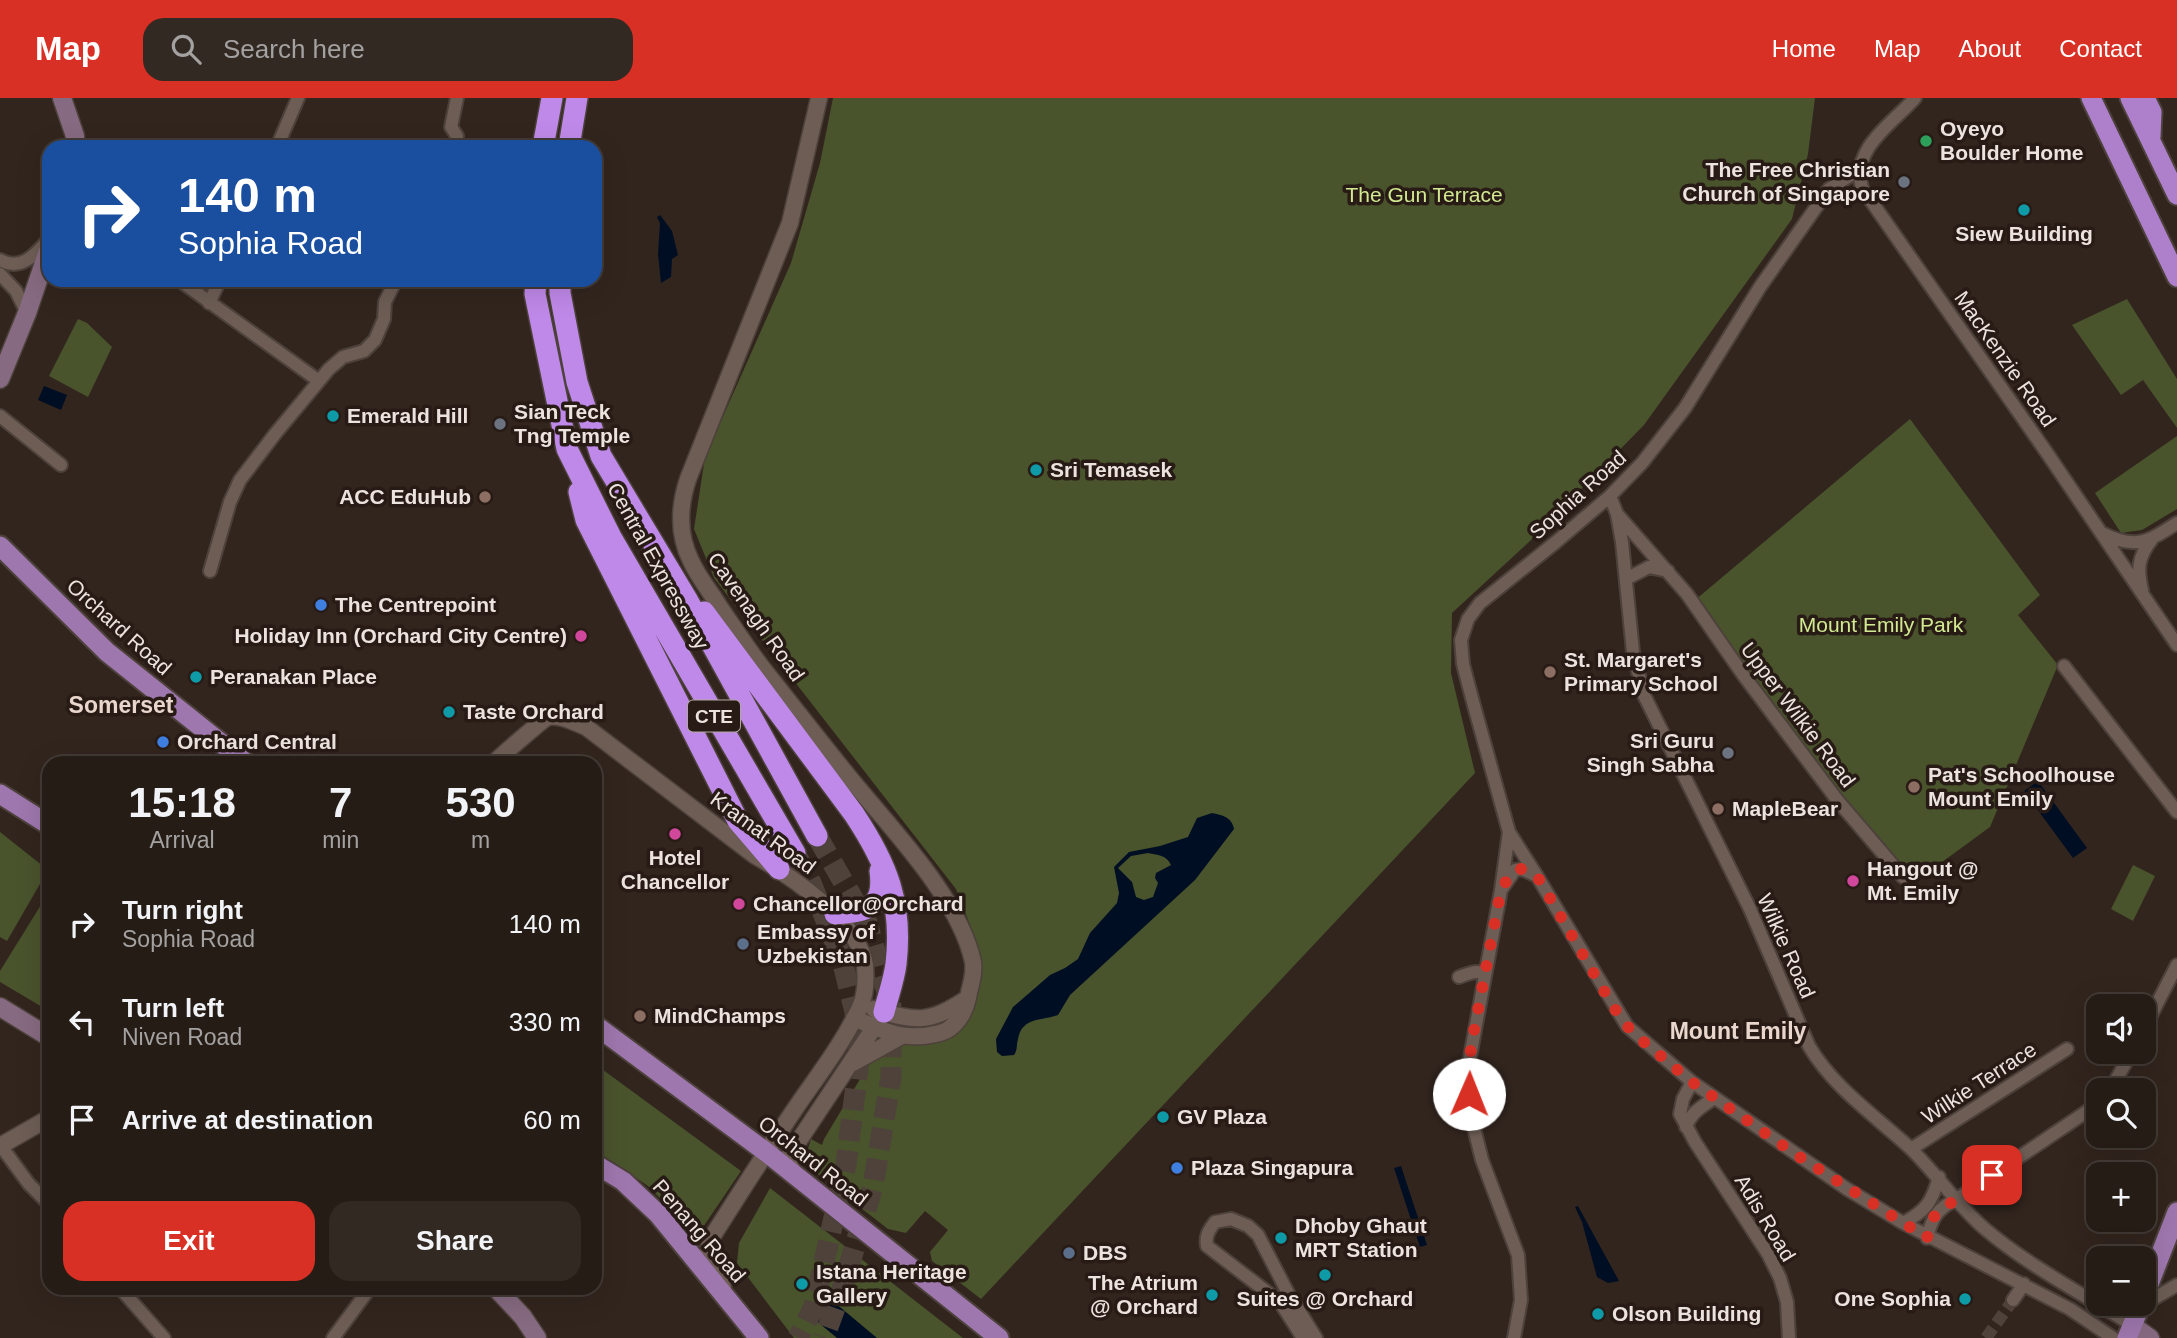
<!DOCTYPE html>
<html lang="en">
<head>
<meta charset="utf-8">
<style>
	body { margin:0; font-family:Arial,sans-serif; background:#322923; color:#f1f3f6; height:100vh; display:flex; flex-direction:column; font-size:26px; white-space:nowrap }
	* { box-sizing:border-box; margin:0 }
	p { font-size:23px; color:#a4a1a1 }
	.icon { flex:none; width:38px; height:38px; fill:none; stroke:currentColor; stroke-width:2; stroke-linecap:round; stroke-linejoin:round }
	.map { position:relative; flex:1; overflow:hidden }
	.side { position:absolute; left:42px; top:658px; width:560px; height:539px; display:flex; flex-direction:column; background:#261c16; border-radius:21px; box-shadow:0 7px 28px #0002,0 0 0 2px #423a35 }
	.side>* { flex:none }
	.banner { position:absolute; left:42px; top:42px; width:560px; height:147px; border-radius:21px; box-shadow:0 7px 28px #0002,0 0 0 2px #423a35; background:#1a4fa0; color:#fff; overflow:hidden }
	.controls { position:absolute; left:2086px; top:896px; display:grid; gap:14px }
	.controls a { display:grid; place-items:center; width:70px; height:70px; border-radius:14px; background:#261c16; box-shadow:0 7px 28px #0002,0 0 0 2px #423a35; font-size:35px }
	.pin { position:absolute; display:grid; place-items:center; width:60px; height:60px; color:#fff; margin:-30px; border-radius:14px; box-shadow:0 4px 10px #0006 }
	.me { position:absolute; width:77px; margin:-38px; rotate:1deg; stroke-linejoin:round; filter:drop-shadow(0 0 5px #0008) }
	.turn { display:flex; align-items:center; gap:24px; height:147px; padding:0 21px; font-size:32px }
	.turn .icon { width:91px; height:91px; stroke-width:2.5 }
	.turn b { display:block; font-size:49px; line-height:60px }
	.eta { display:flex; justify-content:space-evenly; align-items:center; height:119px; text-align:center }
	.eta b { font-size:42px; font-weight:700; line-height:49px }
	.action { display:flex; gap:14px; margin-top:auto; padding:14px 21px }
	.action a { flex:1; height:80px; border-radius:21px; background:#d93025; color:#fff; font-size:28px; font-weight:700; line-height:80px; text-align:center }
	.action a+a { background:#322923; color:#f1f3f6 }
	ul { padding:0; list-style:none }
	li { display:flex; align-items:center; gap:21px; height:98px; padding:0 21px }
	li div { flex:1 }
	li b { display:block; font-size:26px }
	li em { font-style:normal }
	header { display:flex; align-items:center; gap:42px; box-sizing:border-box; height:98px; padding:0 35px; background:#d93025; color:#fff }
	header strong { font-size:33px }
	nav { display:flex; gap:38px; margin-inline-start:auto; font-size:24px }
	.search { width:490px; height:63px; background:#322923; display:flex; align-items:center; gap:18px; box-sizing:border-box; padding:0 24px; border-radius:21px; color:#a4a1a1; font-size:26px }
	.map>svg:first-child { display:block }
	.green { fill:#49532c }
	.water { fill:#000e23; fill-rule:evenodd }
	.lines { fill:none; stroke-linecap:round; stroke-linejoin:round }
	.minor-tunnel { stroke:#4e423b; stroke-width:12; stroke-dasharray:12 6; stroke-linecap:butt }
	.motorway-tunnel { stroke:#4e423b; stroke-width:21; stroke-dasharray:21 10; stroke-linecap:butt }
	.minor-casing { stroke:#4d413b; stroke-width:16 }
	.tertiary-casing { stroke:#4d413b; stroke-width:19 }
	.secondary-casing { stroke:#4d413b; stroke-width:21 }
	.primary-casing { stroke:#4d413b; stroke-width:23 }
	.trunk-casing { stroke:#4d413b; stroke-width:23 }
	.motorway-casing { stroke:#4d413b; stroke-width:24 }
	.minor { stroke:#6d5d55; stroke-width:12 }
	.tertiary { stroke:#6d5d55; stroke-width:16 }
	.secondary { stroke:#866a81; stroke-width:18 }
	.primary { stroke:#9e77ae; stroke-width:19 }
	.trunk { stroke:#ae80cc; stroke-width:19 }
	.motorway { stroke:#bf89e9; stroke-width:21 }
	.route { stroke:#d93025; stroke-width:12; stroke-dasharray:0 21.6 }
	.leisure-dot { fill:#2e9e5b; stroke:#281b15; stroke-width:2.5 }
	.worship-dot { fill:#6b7280; stroke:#281b15; stroke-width:2.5 }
	.culture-dot { fill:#0f9aa8; stroke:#281b15; stroke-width:2.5 }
	.education-dot { fill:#8d6e63; stroke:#281b15; stroke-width:2.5 }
	.shop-dot { fill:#3f7fe0; stroke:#281b15; stroke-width:2.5 }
	.hotel-dot { fill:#d1479c; stroke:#281b15; stroke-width:2.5 }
	.service-dot { fill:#5c6f8a; stroke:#281b15; stroke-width:2.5 }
	.labels { text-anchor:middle; stroke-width:7; stroke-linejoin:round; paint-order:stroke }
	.shield { fill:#281b15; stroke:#b2a7a2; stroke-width:2 }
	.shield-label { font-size:19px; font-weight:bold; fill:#ede3de }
	.poi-label { font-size:21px; font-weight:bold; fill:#ede3de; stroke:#281b15; text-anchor:start }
	.park-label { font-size:21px; fill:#d1ea91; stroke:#281b15 }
	.street-label { font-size:21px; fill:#ede3de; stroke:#281b15 }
	.neighbourhood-label { font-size:23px; font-weight:bold; fill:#e9d6cd; stroke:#281b15 }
</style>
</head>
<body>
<header>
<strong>Map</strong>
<div class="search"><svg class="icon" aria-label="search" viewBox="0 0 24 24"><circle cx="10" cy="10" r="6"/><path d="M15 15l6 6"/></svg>Search here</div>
<nav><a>Home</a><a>Map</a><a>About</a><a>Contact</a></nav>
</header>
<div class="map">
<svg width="2177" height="1240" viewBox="0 0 2177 1240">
	<rect width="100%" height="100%" fill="#32251e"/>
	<path class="green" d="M833,0H1815L1808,56L1792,121L1644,327L1530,443L1452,515L1451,575L1475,675L981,1201L932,1163L930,1154L948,1132L925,1113L906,1135L888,1131L811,1071L805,1060L811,1041L822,1047L824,1041L898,918L935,922L977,884V845L956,791L714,480L694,431L705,359L791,165L820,65Z
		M2127,201L2177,281V330L2143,282L2121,297L2072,227Z
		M78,221L87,225L112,249L88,299L49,278Z
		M1910,321L2040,497L2018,517L2058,567L1990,729L1912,786L1850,714L1694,503Z
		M2177,338V411L2142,432L2121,435L2095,395Z
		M0,734L48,772L7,843L0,839Z
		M2133,767L2155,778L2133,823L2111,811Z
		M49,794V913L0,884V873Z
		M595,966L741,1073L697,1138L648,1088L595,1052Z
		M770,1090L963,1240H794L737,1165L739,1145Z"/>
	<path class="water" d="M660,117L672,133L678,157L672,161L671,179L661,185L658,156L660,125L657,119Z
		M44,288L67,297L61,312L38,302Z
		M2038,683L2087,750L2073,760L2024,693Z
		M1212,715C1222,717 1232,719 1234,731L1195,782L1070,897L1058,917C1041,923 1022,919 1018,941C1016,948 1018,951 1014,957L1002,958L997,954L996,941L1013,909L1050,877L1065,870L1078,861L1090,835L1117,805L1119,795L1114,769L1129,754L1160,748L1188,739L1197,720ZM1148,755C1157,757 1167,757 1171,767L1156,775L1155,780L1158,785L1153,799L1144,802L1136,799L1132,784L1118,770L1131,758Z
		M1401,1068L1427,1147L1420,1149L1394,1070Z
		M1578,1108L1619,1183L1608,1185L1597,1179L1582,1124L1575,1109Z
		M822,1194L877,1240H837L807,1215Z"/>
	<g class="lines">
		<path class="minor-tunnel" d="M1986,1240L2013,1202"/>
		<path class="motorway-tunnel" d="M817,738L867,825L891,908V979L873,1088L842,1191L824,1240
			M795,755L811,785L842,862L855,914L858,971L846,1066L814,1209L798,1240"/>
		<g class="minor-casing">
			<path id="minor" d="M1915,0C1893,25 1850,51 1862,90L2047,355L2177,547
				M277,49L298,0
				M454,49L457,38L451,29L457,0
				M0,162C21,174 36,156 49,141
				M0,176L16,193L27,215
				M179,182L319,283
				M209,205L220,182
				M0,318L61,367
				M1610,398L1617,416L1622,444L1633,554L1644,597L1750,811L1809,948C1833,989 1874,1017 1909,1049C1936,1075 1957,1107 1985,1131C2030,1169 2083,1196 2132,1227
				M1617,416L1687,496L1744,578L1838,703L1903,779
				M2102,435C2135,452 2148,444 2177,425
				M210,473L230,404L240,382L275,336L329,271L343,259L364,253L375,242L384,221L385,204L396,182
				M1626,481L1649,469L1668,473
				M2142,492C2137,470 2138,459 2152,441
				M2064,568L2177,714
				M1509,734L1501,792L1468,970L1470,1014L1482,1062L1518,1157L1521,1202L1514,1240
				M1537,778L1509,734L1473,604L1463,566L1461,542L1468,521L1480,505L1556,444L1610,398L1642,365L1685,310L1760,189L1829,91L1859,72
				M1501,792L1515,772L1522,771L1537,778L1627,928L1692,984L1847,1091L1903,1125L2070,1211L2113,1240
				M1459,879C1468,876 1477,871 1485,876
				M2144,931L2177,867
				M1692,984L1683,1001L1680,1016L1695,1044L1768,1156L1780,1180L1787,1204L1789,1240
				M2110,992L2132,954
				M1686,1029C1691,1014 1702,1009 1714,1000
				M1,1048L29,1086L49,1106
				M1911,1051L2067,951
				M1903,1125C1926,1113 1932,1104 1939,1079
				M1927,1140C1932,1119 1938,1110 1957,1101L2098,1006
				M120,1190L164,1240
				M2013,1202L2024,1186
				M2141,1208L2177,1187
				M333,1240L370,1190
				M1303,1240L1280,1204L1207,1148C1205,1138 1209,1132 1215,1124L1231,1121L1248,1128L1258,1137L1288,1195L1316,1240"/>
		</g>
		<g class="tertiary-casing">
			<path id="tertiary" d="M819,0L790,125L688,381C679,408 678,437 691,463C698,479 710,493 719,508C735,531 750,555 768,577C800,617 831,658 864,697C901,741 961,806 973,864C975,878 970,887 968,900C965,915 955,931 940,935C905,944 885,934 854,920
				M494,665C501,658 544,620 549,619C561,616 575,625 586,629L754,757C789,777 859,823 865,867C866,880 866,897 860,909C844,944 819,976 797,1008C767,1052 739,1097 710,1142L708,1155L723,1189
				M874,911C918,924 928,926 968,900
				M853,965L900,939
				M0,1048L49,1020
				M795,1077L788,1063L790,1056L879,922"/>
		</g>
		<g class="secondary-casing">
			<path id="secondary" d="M62,0L75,38V49
				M0,281L27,215L49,150
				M0,909L49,939
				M496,1190L523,1219L537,1240
				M2132,1227L2150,1240"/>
		</g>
		<g class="primary-casing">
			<path id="primary" d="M0,448L107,554L246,665
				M0,696L49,727
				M595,927L766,1054L999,1240
				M595,1066L623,1083L658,1116L759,1240
				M2144,1199L2177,1114
				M2127,1240L2141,1206"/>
		</g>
		<g class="trunk-casing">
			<path id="trunk" d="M2091,0L2177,179
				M2130,0L2177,97
				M2145,0L2152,14L2151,39"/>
		</g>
		<g class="motorway-casing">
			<path id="motorway" d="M543,49L552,0
				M569,49L577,0
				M536,182L535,196L567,351L611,439L795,755
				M560,182V195L577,284L601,358L688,503L817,738
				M579,394L586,422L738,723L779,771
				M704,514L854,716C887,766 903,804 896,866C894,882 888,898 884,914
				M835,816C867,813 885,811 880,773"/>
		</g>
		<use href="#minor" class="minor"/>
		<use href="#tertiary" class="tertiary"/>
		<use href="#secondary" class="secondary"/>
		<use href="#primary" class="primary"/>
		<use href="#trunk" class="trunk"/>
		<use href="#motorway" class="motorway"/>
	</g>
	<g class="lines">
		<path class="route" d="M1469,996L1468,970L1473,938L1501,792L1511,775L1521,771L1537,778L1614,910L1627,928L1644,944L1692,984L1795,1056L1927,1140C1934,1113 1935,1114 1958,1101C1970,1094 1981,1085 1992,1077"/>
	</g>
	<circle class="leisure-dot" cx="1926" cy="43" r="7"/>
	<g class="worship-dot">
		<circle cx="1904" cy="84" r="7"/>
		<circle cx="500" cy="326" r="7"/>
		<circle cx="1728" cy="655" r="7"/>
	</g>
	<g class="culture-dot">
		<circle cx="2024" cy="112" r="7"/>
		<circle cx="333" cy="318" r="7"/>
		<circle cx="1036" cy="372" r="7"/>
		<circle cx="196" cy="579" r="7"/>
		<circle cx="449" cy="614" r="7"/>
		<circle cx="1163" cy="1019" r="7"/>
		<circle cx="1281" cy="1140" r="7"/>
		<circle cx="1325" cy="1177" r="7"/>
		<circle cx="802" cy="1186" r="7"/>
		<circle cx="1212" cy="1197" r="7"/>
		<circle cx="1965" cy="1201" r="7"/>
		<circle cx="1598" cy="1216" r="7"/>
	</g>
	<g class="education-dot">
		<circle cx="485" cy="399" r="7"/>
		<circle cx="1550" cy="574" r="7"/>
		<circle cx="1914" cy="689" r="7"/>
		<circle cx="1718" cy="711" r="7"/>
		<circle cx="640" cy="918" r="7"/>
	</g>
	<g class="shop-dot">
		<circle cx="321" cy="507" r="7"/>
		<circle cx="163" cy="644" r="7"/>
		<circle cx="1177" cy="1070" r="7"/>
	</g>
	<g class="hotel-dot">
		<circle cx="581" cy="538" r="7"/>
		<circle cx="675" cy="736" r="7"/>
		<circle cx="1853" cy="783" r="7"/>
		<circle cx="739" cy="806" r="7"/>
	</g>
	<g class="service-dot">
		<circle cx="743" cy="846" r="7"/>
		<circle cx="1069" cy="1155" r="7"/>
	</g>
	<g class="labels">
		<rect class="shield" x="688" y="602.5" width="52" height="31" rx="5"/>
		<g class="shield-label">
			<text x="714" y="625">CTE</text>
		</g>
		<g class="poi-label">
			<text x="1940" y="38">Oyeyo<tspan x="1940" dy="24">Boulder Home</tspan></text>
			<text x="1890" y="79" text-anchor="end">The Free Christian<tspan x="1890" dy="24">Church of Singapore</tspan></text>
			<text x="2024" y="143" text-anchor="middle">Siew Building</text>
			<text x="514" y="321">Sian Teck<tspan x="514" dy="24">Tng Temple</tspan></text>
			<text x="347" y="325">Emerald Hill</text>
			<text x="1050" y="379">Sri Temasek</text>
			<text x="471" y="406" text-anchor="end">ACC EduHub</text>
			<text x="335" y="514">The Centrepoint</text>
			<text x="567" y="545" text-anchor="end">Holiday Inn (Orchard City Centre)</text>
			<text x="1564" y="569">St. Margaret's<tspan x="1564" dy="24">Primary School</tspan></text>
			<text x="210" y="586">Peranakan Place</text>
			<text x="463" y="621">Taste Orchard</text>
			<text x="1714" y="650" text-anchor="end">Sri Guru<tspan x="1714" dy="24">Singh Sabha</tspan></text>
			<text x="177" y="651">Orchard Central</text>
			<text x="1928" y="684">Pat's Schoolhouse<tspan x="1928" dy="24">Mount Emily</tspan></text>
			<text x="1732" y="718">MapleBear</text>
			<text x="675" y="767" text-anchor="middle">Hotel<tspan x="675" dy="24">Chancellor</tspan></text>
			<text x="1867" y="778">Hangout @<tspan x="1867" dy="24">Mt. Emily</tspan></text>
			<text x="753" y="813">Chancellor@Orchard</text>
			<text x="757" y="841">Embassy of<tspan x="757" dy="24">Uzbekistan</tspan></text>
			<text x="654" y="925">MindChamps</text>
			<text x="1177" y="1026">GV Plaza</text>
			<text x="1191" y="1077">Plaza Singapura</text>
			<text x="1295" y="1135">Dhoby Ghaut<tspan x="1295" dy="24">MRT Station</tspan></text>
			<text x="1083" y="1162">DBS</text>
			<text x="816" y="1181">Istana Heritage<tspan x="816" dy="24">Gallery</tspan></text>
			<text x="1198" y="1192" text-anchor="end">The Atrium<tspan x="1198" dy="24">@ Orchard</tspan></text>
			<text x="1325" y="1208" text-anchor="middle">Suites @ Orchard</text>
			<text x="1951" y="1208" text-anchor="end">One Sophia</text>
			<text x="1612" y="1223">Olson Building</text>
		</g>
		<g class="park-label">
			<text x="1424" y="104">The Gun Terrace</text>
			<text x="1881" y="534">Mount Emily Park</text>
		</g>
		<g class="street-label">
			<text transform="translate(2005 261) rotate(55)" y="7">MacKenzie Road</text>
			<text transform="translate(1578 397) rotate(-42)" y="7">Sophia Road</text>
			<text transform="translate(658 468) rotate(61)" y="7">Central Expressway</text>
			<text transform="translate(756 519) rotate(55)" y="7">Cavenagh Road</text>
			<text transform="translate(119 529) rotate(42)" y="7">Orchard Road</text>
			<text transform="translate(1798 617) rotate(53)" y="7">Upper Wilkie Road</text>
			<text transform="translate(763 735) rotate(36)" y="7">Kramat Road</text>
			<text transform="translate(1786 848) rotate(66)" y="7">Wilkie Road</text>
			<text transform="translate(1979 985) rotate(-33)" y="7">Wilkie Terrace</text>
			<text transform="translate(813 1063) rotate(38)" y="7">Orchard Road</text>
			<text transform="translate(1765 1120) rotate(59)" y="7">Adis Road</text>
			<text transform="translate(699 1133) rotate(49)" y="7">Penang Road</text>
		</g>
		<g class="neighbourhood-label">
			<text x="121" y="615">Somerset</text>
			<text x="1738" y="941">Mount Emily</text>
		</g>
	</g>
</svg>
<div class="controls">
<a><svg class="icon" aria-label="sound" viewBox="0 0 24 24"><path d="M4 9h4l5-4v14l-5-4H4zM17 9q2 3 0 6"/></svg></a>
<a><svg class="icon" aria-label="search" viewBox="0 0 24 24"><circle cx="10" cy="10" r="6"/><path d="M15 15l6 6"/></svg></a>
<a>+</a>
<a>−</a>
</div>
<div class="pin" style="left:1992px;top:1077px;background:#d93025"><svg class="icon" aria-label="arrive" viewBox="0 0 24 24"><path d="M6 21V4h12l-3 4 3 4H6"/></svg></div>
<svg class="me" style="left:1469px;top:996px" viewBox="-20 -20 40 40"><circle r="19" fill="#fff"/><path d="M0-13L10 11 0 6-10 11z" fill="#d93025"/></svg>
<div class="banner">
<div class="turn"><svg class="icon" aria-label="right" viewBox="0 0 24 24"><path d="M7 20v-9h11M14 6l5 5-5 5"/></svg><div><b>140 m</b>Sophia Road</div></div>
</div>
<section class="side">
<div class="eta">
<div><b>15:18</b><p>Arrival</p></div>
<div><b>7</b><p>min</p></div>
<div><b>530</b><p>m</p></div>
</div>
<ul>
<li><svg class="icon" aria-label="right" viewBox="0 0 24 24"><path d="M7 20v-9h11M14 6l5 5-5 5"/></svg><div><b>Turn right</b><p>Sophia Road</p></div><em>140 m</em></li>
<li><svg class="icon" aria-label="left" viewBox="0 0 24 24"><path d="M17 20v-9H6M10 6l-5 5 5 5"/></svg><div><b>Turn left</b><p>Niven Road</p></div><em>330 m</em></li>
<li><svg class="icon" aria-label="arrive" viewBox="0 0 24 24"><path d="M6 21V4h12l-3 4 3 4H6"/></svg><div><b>Arrive at destination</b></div><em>60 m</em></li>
</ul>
<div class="action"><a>Exit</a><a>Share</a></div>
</section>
</div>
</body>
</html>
